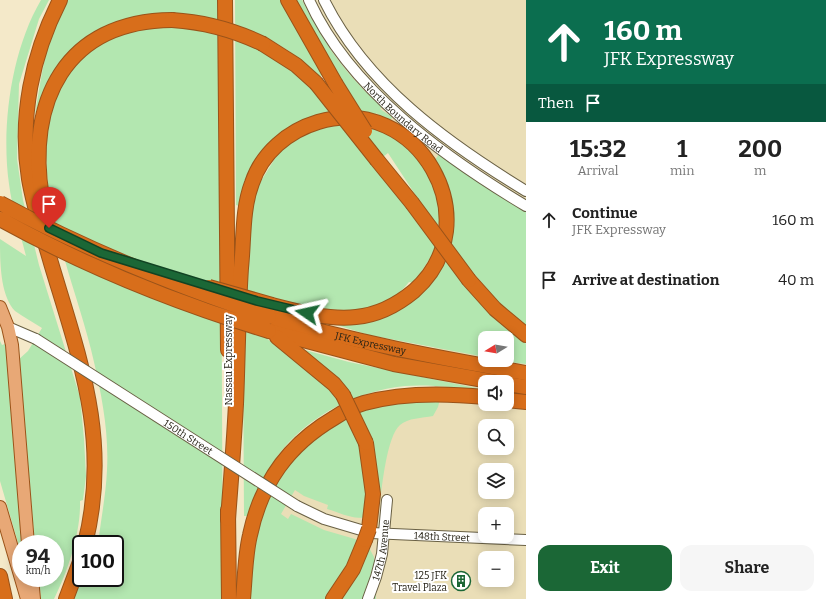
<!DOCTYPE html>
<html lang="en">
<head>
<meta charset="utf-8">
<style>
	body { margin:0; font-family:Bitter,serif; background:#f6f6f6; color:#222; height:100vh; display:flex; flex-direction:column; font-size:15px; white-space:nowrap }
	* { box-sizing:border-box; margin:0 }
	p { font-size:13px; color:#767676 }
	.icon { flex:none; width:22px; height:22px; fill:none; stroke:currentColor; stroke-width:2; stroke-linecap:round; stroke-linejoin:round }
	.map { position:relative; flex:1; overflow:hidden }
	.details { display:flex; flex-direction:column; background:#fff; width:300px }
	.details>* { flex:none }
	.hud { background:#0b6e4f; color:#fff; overflow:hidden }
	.needle { width:26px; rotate:259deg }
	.controls { position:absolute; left:478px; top:331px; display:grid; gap:8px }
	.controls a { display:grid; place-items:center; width:36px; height:36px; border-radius:8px; background:#fff; box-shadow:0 2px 10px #0003; font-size:20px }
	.speed { position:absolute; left:12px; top:535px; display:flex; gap:8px; font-size:20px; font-weight:700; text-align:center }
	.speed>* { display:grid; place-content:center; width:52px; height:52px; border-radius:50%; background:#fff; box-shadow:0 2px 10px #0003; line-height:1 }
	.speed small { font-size:10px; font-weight:400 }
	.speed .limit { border:2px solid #111; border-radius:6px; background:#fff; color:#111 }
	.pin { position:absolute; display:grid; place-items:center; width:34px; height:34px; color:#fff; margin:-41px -17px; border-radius:50% 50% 50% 0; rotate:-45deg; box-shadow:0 0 4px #0007 }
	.pin .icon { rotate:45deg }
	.me { position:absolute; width:44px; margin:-22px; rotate:281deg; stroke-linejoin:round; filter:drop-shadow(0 0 3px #0008) }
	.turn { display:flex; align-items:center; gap:14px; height:84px; padding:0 12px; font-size:18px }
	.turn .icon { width:52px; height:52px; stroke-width:2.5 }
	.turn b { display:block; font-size:28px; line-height:34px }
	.then { display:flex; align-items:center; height:38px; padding:0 12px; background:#0003; gap:8px; font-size:15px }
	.eta { display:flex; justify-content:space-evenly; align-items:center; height:68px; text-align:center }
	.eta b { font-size:24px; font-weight:700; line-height:28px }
	.cta { display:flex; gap:8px; margin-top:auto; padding:8px 12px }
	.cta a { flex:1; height:46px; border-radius:12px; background:#1b6736; color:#fff; font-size:16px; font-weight:700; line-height:46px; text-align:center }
	.cta a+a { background:#f6f6f6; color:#222 }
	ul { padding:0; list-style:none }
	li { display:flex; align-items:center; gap:12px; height:60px; padding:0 12px }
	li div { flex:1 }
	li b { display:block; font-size:15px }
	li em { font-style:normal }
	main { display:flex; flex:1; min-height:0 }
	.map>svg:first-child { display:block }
	.built { fill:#eadeb7; fill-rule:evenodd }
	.green { fill:#b3e7b0; fill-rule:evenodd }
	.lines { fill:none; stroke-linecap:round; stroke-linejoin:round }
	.minor-casing { stroke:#696044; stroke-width:12 }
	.major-casing { stroke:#9a5319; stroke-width:14 }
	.highway-casing { stroke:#9a5319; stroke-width:16 }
	.minor { stroke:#fff; stroke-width:10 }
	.major { stroke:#e8a876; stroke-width:12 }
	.highway { stroke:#d86e1b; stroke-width:14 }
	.minor-bridge-casing { stroke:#696044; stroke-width:12; stroke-linecap:butt }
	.highway-bridge-casing { stroke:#9a5319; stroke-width:16; stroke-linecap:butt }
	.minor-bridge { stroke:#fff; stroke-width:10 }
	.highway-bridge { stroke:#d86e1b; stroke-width:14 }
	.route-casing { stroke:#124323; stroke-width:10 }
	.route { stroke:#1b6736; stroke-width:7 }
	.labels { text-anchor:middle; stroke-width:4; stroke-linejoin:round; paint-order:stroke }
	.street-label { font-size:10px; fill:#262216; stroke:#fff }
	.poi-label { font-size:10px; fill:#262216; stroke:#fff; text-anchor:end }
</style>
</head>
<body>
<main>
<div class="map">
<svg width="526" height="599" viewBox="0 0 526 599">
	<rect width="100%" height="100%" fill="#f4e9c9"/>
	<path class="built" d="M298,0H526V599H270L273,514L296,472L435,400L430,204L339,68ZM485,338H507V360H485ZM485,382H507V404H485ZM485,426H507V448H485ZM485,470H507V492H485ZM485,514H507V536H485ZM485,558H507V580H485Z"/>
	<path class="green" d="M41,0H49L39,19L19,84L17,159L23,200L39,265L80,397L84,439L86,476L83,500L80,501C81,532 68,571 54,599H41L39,578H55V544H35L18,360L28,351L42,328C33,322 23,317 15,311C0,295 0,262 0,239L26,256C20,232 12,208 9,184C1,127 11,51 41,0Z
		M68,0H220L223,599H73L83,578H115V544H96L99,536C102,514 106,492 107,470C109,433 102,397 94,362C73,266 0,129 90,50C109,35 144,24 166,14C118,15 83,33 53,72C45,83 40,101 35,114C42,74 46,35 68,0Z
		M235,0H283L324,74L318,77L289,51L266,37L260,48L284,62L324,101L353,100L315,36L296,0H302C324,44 345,74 382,107L380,109L392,117L390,122L376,113V117L292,127L242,207L236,205Z
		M338,124L385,131L405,144L426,167L437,193L440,216L434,252L414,283L409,282C378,324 318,309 274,299L268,340L349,362L481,389C457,388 429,384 405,386C353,391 298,421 271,466C262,481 256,500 248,516H244L243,340L251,222L256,189L279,152L303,133ZM388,153L426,211L421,228L374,164Z
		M439,154L526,212V326L502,307L458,254L526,344V364L509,362V358H507V338H485V357L369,335L327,322L368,319L428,283L451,219L446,183L435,160Z
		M0,341L2,345L5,344L9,365L24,544H21V553L0,481Z
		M440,399L438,407L433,416C422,418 408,418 400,425C387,436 382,486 380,503C366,528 348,515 327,509L328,505L304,496L295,490L281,514L288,519L291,514L324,530L355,539L368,546L374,557L376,599H250L257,527L278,476L321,429L372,403Z"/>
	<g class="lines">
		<g class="minor-casing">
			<g id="minor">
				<path id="s1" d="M309,0C349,89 444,157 526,206"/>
				<path d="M324,0C366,85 447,143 526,191"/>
				<path d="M8,327L36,339"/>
				<path id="s2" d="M297,506L324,519L371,533L526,540"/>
				<path id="s3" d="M368,599L376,577L382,554L387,500"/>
			</g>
		</g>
		<g class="major-casing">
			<path id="major" d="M0,307L8,327L12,345L28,544
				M0,507L27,599
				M32,578L34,599"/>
		</g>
		<g class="highway-casing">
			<g id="highway">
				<path d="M60,0C32,55 19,117 29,179C34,208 43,235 51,263C80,360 111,441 85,544"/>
				<path d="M225,0L228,350"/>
				<path d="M288,0L335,83"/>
				<path d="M263,44L296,65L316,83"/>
				<path d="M377,160L412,203"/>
				<path d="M42,198C26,102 65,21 172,20"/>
				<path d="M469,280L495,309L526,335"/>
				<path id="s4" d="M269,317C354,342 439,358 526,373"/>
				<path d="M269,331L394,364L495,382"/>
				<path d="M277,337L334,384L343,395"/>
				<path d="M507,384L526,387"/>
				<path d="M507,400L526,402"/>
				<path d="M366,443L373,494L369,529"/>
				<path d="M228,510L229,599"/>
				<path d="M228,519C231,480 234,442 236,404C238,358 238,313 241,268C244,240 242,209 252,183C262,153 288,131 318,122C418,92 492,222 414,291C397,305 378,315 356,317C329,320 299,312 272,305"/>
				<path d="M0,576L5,599"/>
				<path d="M66,599L81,559"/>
				<path d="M243,599C245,578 245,556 250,535C261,483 288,445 334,418C343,412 354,406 364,403C403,392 445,393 485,397"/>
				<path d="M333,599L353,569L365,540"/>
			</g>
		</g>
		<use href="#minor" class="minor"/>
		<use href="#major" class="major"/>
		<use href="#highway" class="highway"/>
		<g class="minor-bridge-casing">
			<g id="minor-bridge">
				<path id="s5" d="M36,339L297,506"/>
			</g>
		</g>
		<g class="highway-bridge-casing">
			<path id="highway-bridge" d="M172,20C204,22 234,30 263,44
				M316,83L377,160
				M335,83L365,131
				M0,203C86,250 176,286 269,317
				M412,203L469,280
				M0,219C85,266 176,303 269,331
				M209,287L272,305
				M343,395L366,443
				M365,540L369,529"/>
		</g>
		<use href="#minor-bridge" class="minor-bridge"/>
		<use href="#highway-bridge" class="highway-bridge"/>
	</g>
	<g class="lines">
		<g class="route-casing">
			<path id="route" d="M49,228L101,253L257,301L307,313"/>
		</g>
		<use href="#route" class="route"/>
	</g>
	<defs>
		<g id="building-ring" transform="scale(1)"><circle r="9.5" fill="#fff" stroke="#1b6736" stroke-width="1.5"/><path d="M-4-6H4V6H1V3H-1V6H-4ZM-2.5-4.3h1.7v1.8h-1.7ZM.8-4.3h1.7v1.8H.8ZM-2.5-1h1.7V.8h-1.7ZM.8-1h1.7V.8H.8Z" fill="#1b6736"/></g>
	</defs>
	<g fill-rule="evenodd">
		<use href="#building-ring" x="461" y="581"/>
	</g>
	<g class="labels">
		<g class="street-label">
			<text dy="4" stroke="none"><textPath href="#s1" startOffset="152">North Boundary Road</textPath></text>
			<text dy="4" stroke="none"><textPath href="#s4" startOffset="105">JFK Expressway</textPath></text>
			<text transform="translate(228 360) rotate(-90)" y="4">Nassau Expressway</text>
			<text dy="4" stroke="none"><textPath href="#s5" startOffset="181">150th Street</textPath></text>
			<text dy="4" stroke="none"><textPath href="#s2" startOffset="150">148th Street</textPath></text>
			<text dy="4" stroke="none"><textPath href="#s3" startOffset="51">147th Avenue</textPath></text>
		</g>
		<g class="poi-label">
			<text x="447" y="579">125 JFK<tspan x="447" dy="12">Travel Plaza</tspan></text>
		</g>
	</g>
</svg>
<div class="controls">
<a><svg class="needle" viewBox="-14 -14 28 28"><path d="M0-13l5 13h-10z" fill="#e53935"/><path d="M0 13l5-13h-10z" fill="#767676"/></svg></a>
<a><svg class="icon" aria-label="sound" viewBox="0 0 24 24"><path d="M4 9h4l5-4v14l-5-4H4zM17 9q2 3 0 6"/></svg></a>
<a><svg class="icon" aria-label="search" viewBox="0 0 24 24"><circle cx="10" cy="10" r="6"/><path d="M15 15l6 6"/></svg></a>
<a><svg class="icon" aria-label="layers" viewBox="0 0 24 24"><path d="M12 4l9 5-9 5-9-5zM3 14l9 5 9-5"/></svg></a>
<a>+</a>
<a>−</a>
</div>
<div class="speed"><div>94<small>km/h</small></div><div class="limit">100</div></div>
<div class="pin" style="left:49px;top:228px;background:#d93025"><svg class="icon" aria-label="arrive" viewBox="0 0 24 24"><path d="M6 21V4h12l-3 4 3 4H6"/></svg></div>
<svg class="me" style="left:307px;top:313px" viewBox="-20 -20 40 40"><path d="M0-17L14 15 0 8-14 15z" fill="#1b6736" stroke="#fff" stroke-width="4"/></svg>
</div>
<section class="details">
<div class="hud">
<div class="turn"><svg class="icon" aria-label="ahead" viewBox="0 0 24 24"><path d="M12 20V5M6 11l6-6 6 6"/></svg><div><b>160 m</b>JFK Expressway</div></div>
<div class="then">Then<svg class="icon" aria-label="arrive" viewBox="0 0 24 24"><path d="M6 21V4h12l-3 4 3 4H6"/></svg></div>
</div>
<div class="eta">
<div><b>15:32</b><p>Arrival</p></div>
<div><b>1</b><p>min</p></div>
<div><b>200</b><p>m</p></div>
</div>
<ul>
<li><svg class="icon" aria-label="ahead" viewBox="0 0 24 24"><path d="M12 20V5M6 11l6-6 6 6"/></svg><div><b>Continue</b><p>JFK Expressway</p></div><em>160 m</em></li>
<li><svg class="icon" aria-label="arrive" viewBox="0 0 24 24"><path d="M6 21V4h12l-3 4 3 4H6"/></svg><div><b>Arrive at destination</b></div><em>40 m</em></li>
</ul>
<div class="cta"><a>Exit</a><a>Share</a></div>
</section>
</main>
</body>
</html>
